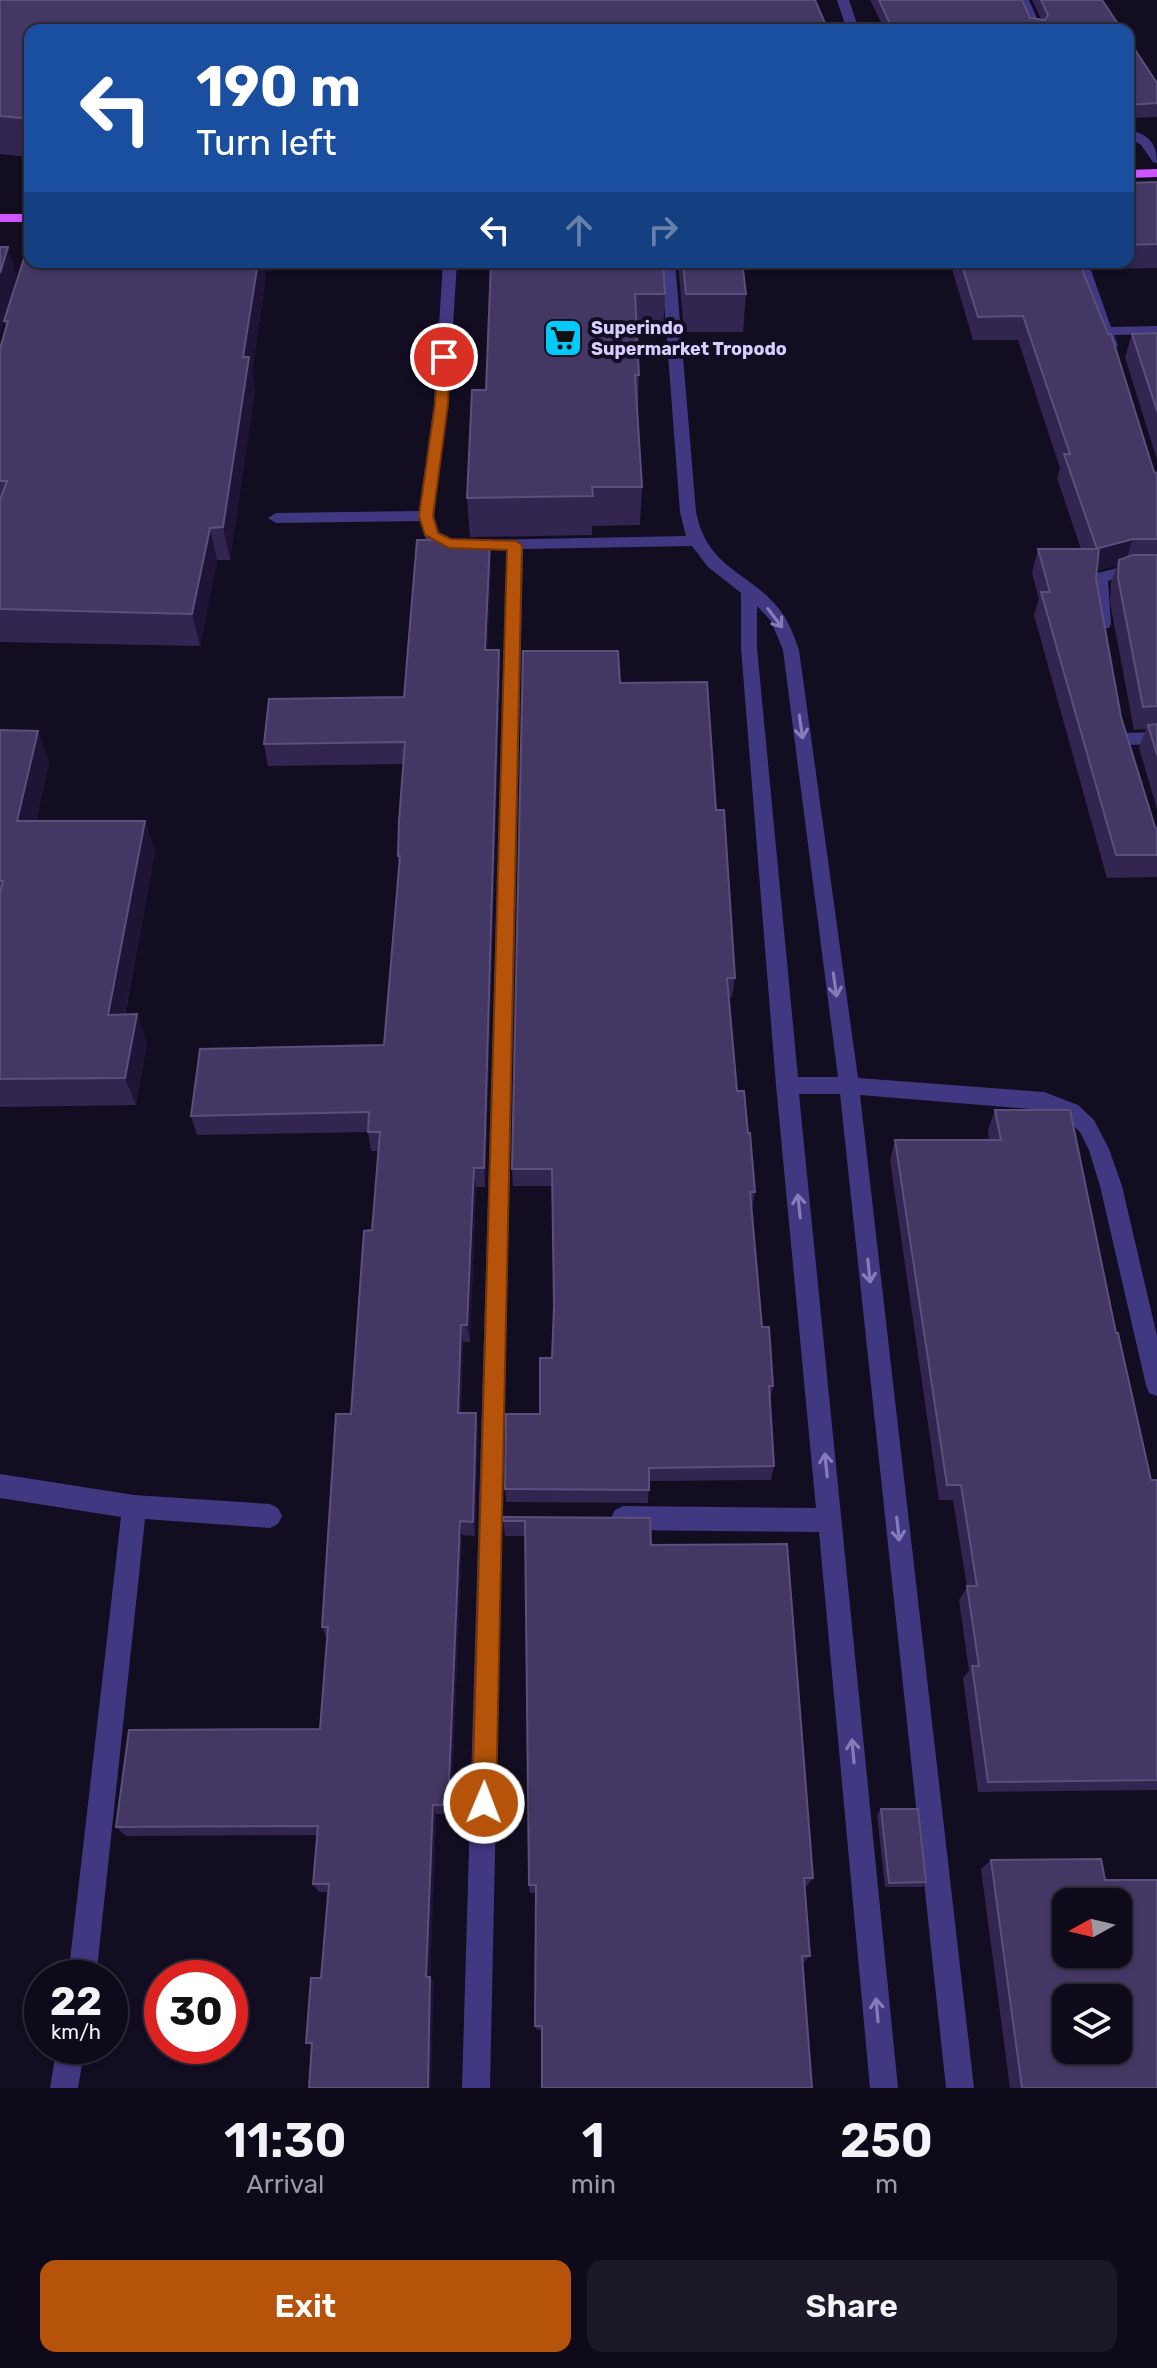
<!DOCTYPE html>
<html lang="en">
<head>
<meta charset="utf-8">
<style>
	body { margin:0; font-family:Rubik,sans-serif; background:#1c1827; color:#f1f3f6; height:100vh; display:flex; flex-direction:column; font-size:30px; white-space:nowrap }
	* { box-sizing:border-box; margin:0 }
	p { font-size:26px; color:#9b9aa2 }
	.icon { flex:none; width:44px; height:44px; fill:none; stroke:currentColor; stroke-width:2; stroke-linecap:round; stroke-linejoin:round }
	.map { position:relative; height:2088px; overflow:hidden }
	.drawer { display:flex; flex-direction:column; background:#0e0a1a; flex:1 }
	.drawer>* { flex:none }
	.banner { position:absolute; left:24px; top:24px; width:1110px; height:244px; border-radius:16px; box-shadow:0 2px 6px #0004,0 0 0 2px #2e2b39; background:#1a4fa0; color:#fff; overflow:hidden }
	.needle { width:52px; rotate:262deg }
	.buttons { position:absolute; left:1052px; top:1888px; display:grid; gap:16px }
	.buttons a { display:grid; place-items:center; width:80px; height:80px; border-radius:16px; background:#0e0a1a; box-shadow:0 2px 6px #0004,0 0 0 2px #2e2b39; font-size:40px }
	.speed { position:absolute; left:24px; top:1960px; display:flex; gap:16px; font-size:40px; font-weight:700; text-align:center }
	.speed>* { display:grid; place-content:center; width:104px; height:104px; border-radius:50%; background:#0e0a1a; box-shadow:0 2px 6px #0004,0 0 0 2px #2e2b39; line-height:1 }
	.speed small { font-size:20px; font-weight:400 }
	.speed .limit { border:12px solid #d22; background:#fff; color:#111 }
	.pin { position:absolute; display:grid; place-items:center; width:68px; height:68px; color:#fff; margin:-34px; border:4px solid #fff; border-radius:50%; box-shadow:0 2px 8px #0007 }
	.me { position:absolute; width:88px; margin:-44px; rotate:1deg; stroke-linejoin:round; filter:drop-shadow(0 0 6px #0008) }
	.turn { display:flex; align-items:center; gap:28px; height:168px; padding:0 40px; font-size:36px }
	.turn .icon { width:104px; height:104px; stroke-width:2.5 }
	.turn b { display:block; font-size:56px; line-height:68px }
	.lanes { display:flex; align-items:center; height:76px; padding:0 40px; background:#0003; justify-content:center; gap:40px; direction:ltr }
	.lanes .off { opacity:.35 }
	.eta { display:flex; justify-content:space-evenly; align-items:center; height:136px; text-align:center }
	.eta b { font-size:48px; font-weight:600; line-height:56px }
	.primary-button { display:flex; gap:16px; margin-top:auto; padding:16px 40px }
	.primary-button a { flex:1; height:92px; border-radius:16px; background:#b45309; color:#fff; font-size:32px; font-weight:600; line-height:92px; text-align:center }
	.primary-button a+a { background:#1c1827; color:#f1f3f6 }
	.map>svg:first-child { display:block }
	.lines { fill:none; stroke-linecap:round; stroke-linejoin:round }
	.minor { fill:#413882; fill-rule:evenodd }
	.major { fill:#cf55ff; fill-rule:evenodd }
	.wall { fill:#322650 }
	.shaded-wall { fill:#1e1436 }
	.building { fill:#433863; stroke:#5b4f7b; stroke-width:2; fill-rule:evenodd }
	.oneway { stroke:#857cba }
	.route { fill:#b45309; stroke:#753606; stroke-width:2 }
	.labels { text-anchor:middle; stroke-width:8; stroke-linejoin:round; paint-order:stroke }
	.far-poi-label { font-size:18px; font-weight:bold; fill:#d8ceff; stroke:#130d22; text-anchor:start }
</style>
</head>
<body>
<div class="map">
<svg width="1157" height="2088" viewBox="0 0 1157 2088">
	<rect width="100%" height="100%" fill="#130d22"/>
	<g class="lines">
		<path class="minor" d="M837,0H849L859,30H847Z
			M1017,0H1029L1042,30H1030Z
			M1128,129C1148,135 1157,142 1157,163L1153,162L1141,145L1128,137Z
			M443,262H457L448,404L434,516L439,532L452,539L482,540L686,536L680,512L661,262H675L696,512C708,570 748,570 780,610C789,622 794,636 799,650L858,1078L1044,1092L1078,1105L1094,1120L1109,1149L1122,1186L1157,1336V1396L1149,1393L1146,1385L1100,1186L1089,1150L1080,1132L1064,1117L1043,1110L860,1095L974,2088H946L840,1094H799L898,2088H870L819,1532L623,1530L615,1526L611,1518L615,1510L623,1506L816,1508L776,1085L741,648V593L708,567L692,546L523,549L490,2088H462L507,550L449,549L426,539L420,521L276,523L268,518L276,513L419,511L434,404ZM757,606L771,621L783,650L838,1077H798L757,648Z
			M1074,262H1088L1111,327L1157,326V334L1114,335L1118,346L1111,350L1106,349Z
			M1157,565V575L1125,576L1108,581L1111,624L1109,628H1097L1091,602L1094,574L1125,566Z
			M1157,732V744L1124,745L1115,739L1124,733Z
			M0,1474L134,1495L270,1504L278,1508L282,1516L278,1524L270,1528L145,1519L96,1978H68L121,1517L0,1498Z
			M57,2046H85L78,2088H50Z"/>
		<path class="major" d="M1157,169V177L1128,178V170Z
			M0,214H30V222H0Z"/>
	</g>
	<path class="wall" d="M0,0L30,30V157L0,154Z
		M870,0H1022L1030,18L1041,19L1032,0H1102L1122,30H885Z
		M1128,39L1157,83V117L1128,118Z
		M1157,182V268L1094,269L1091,262H1128V183Z
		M30,262H264L266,275L252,372L255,390L230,560H217L200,646L0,642V349L6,328L4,321Z
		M491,262L665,294L663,332H637L639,375L638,414L642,487L640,525L592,526V535L470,537L467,498L486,390Z
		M678,262H742L746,294L743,332H684Z
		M950,262H1079L1154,472L1157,473V809L1139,748L1146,729L1134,730L1110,602L1111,583L1117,565L1096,571V579L1121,717L1155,827L1157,829V877L1107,878L1034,615L1039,599L1032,573L1038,549H1081L1057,478L1060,468L1018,340H973Z
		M1157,333V460L1125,357L1132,334Z
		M491,562L487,650H499L500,672L485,1187H476L470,1342H463L461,1413H476L478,1429L475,1536L462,1535L451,1814H436L430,1977L434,1983L312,2046L306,2043L321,1978L328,1892H319L313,1884L317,1835L126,1836L116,1827L320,1729L327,1639L322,1627L351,1414L372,1230L378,1151H371L368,1132L197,1135L191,1116L384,1045L399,867L398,856L403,764L268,766L264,744L404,697Z
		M620,683L716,810L735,978L732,997H728L737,1091L748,1133L755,1192L752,1209L762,1327L773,1386L770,1401L774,1466L771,1480L649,1481L648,1503L506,1502L505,1489L540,1414L552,1358L554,1306L552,1186H513L512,1169Z
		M0,730L49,761L36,821H145L155,851L125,1015L147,1042L136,1105L0,1107Z
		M995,1110L1116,1333L1151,1480H1157V1790L978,1792L963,1678L969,1671L959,1600L967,1587L953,1500H939L890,1160L895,1140H989L988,1130Z
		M503,1517L651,1545L813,1878L807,1886H805L810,1956L804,1962L542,2030H537L535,2026L536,1893H530L529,1885L525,1536H505Z
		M881,1809L926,1882L922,1887H885L877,1815Z
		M991,1860L1105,1880L1157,2088H1010L981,1869Z"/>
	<path class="shaded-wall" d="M30,106V150L21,118Z
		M8,247L17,277L0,333V273Z
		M258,262H264L266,275L252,372L255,390L230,560L223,527L243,357Z
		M210,528L217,560L200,646L192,614Z
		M1133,539L1125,563L1119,560L1117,565L1092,572L1099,548Z
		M490,540L491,562L486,672L485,650Z
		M499,650L500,672L485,1187L484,1168Z
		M38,731L49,761L29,851L17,821Z
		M145,821L155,851L119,1043L108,1015Z
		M137,1014L147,1042L136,1105L125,1078Z
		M474,1168L476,1187L470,1342L467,1325Z
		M461,1325L463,1342L460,1429L458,1413Z
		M476,1413L478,1429L475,1536L473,1522Z
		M460,1521L462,1535L451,1814L448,1805Z
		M433,1805L436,1814L430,1983L426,1977Z
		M430,1977L434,1983L431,2088H428Z"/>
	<path class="building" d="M0,0H815L828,30H30V106L21,118L0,116Z
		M879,0H1022L1030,18L1045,20L1048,15L1041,0H1102L1122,30H893Z
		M1128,39L1157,83V103L1128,105Z
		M1157,182V244L1128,245V183Z
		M29,243H30V262H258L243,357H249L223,527L210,528L192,614L0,609V500L7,481H0V349L8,321H4Z
		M0,247H8L0,273Z
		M491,262H663L665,294H635L639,375H635L642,487H592L593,496L467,498L472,390H486Z
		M683,262H742L746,294H686Z
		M961,262H1079L1108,334H1111L1154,472L1157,473V539H1133L1099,548L1096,579L1121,717L1155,827L1157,829V855H1116L1041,592H1050L1038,549H1097L1064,454H1070L1023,316L978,317Z
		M1157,333V411L1132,334Z
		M417,540H490L485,650H499L484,1168H474L467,1325H461L458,1413H476L473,1522L460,1521L448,1805H433L426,1977H430L428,2088H309L312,2043H306L311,1978H321L329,1884H313L318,1826L116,1827L129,1730L320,1729L328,1627H322L336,1414H351L364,1231L372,1230L380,1132H368L369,1112L191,1116L200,1049L384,1045L400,856H398L399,821L405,742L264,744L269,699L404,697Z
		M1133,555H1157V706L1143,707L1118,578L1119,560Z
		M523,651H618L620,683L707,682L716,810H724L735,978H727L737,1091H744L748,1133H750L755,1192H750L762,1327H769L773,1386H769L774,1466L649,1468V1490L505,1489L506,1414H540V1358H552L554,1306L552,1169H512Z
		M1157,724V755L1148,725Z
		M0,730L38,731L17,821H145L108,1015L137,1014L125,1078L0,1079V892L3,881H0Z
		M995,1110H1070L1116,1333H1118L1151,1480H1157V1780L988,1782L972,1666H979L967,1586H977L961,1485H947L895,1140H1001Z
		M503,1517L650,1518L651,1545L787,1544L813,1878H804L810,1956H802L812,2088H542V2026H535L536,1885H529L525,1521H503Z
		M881,1809H918L926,1882L889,1883Z
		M1101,1859L1105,1880H1157V2088H1022L991,1860ZM1066,1902H1118V1954H1066ZM1066,1998H1118V2050H1066Z"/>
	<defs><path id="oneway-shaft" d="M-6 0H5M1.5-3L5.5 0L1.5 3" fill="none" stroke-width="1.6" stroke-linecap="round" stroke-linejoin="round" transform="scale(2)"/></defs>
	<g class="oneway">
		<use href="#oneway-shaft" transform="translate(775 618) rotate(53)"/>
		<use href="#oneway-shaft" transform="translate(801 727) rotate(82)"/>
		<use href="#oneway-shaft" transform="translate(835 985) rotate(82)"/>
		<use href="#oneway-shaft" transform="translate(799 1206) rotate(-96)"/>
		<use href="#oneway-shaft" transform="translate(869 1271) rotate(84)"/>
		<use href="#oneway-shaft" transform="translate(826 1465) rotate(-96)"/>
		<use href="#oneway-shaft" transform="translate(898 1529) rotate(84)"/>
		<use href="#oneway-shaft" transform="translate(853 1751) rotate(-95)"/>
		<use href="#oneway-shaft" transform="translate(877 2010) rotate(-95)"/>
	</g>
	<path class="route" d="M444,353L450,357L448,404L433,516L438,533L451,539L515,541L522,545L496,1803L492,1811L484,1815L475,1811L472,1803L507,550L449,548L425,535L419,516L435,404L437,357Z"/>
	<defs>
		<g id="supermarket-square" transform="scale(2)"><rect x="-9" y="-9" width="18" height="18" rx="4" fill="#00caf9" stroke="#130d22"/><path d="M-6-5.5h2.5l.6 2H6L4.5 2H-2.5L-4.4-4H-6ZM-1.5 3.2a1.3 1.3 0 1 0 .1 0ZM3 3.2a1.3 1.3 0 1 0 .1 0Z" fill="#111"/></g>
	</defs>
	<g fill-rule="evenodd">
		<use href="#supermarket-square" x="563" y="338"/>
	</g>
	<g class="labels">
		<g class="far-poi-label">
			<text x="591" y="334">Superindo<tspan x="591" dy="21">Supermarket Tropodo</tspan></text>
		</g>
	</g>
</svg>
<div class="buttons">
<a><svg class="needle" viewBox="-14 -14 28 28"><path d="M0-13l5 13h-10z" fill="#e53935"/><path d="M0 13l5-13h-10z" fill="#9b9aa2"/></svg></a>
<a><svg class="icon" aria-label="layers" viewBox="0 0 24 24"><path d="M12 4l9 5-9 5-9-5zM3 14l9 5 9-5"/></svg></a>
</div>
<div class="speed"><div>22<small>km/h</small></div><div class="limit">30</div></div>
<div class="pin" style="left:444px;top:357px;background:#d93025"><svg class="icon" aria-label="arrive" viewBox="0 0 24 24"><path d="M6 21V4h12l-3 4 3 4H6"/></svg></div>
<svg class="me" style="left:484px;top:1803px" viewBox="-20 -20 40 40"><circle r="17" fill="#b45309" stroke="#fff" stroke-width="3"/><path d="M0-11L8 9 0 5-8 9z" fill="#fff"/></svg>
<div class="banner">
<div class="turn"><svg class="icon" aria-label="left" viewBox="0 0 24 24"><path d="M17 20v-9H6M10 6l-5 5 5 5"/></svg><div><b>190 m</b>Turn left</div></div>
<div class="lanes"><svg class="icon" aria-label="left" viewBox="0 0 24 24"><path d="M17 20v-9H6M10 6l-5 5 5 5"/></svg><svg class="icon off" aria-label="ahead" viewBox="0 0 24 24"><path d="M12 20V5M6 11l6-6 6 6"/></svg><svg class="icon off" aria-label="right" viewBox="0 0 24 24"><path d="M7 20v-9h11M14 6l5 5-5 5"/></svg></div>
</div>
</div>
<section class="drawer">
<div class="eta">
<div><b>11:30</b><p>Arrival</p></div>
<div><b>1</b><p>min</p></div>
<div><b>250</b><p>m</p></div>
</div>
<div class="primary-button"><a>Exit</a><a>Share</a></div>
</section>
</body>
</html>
